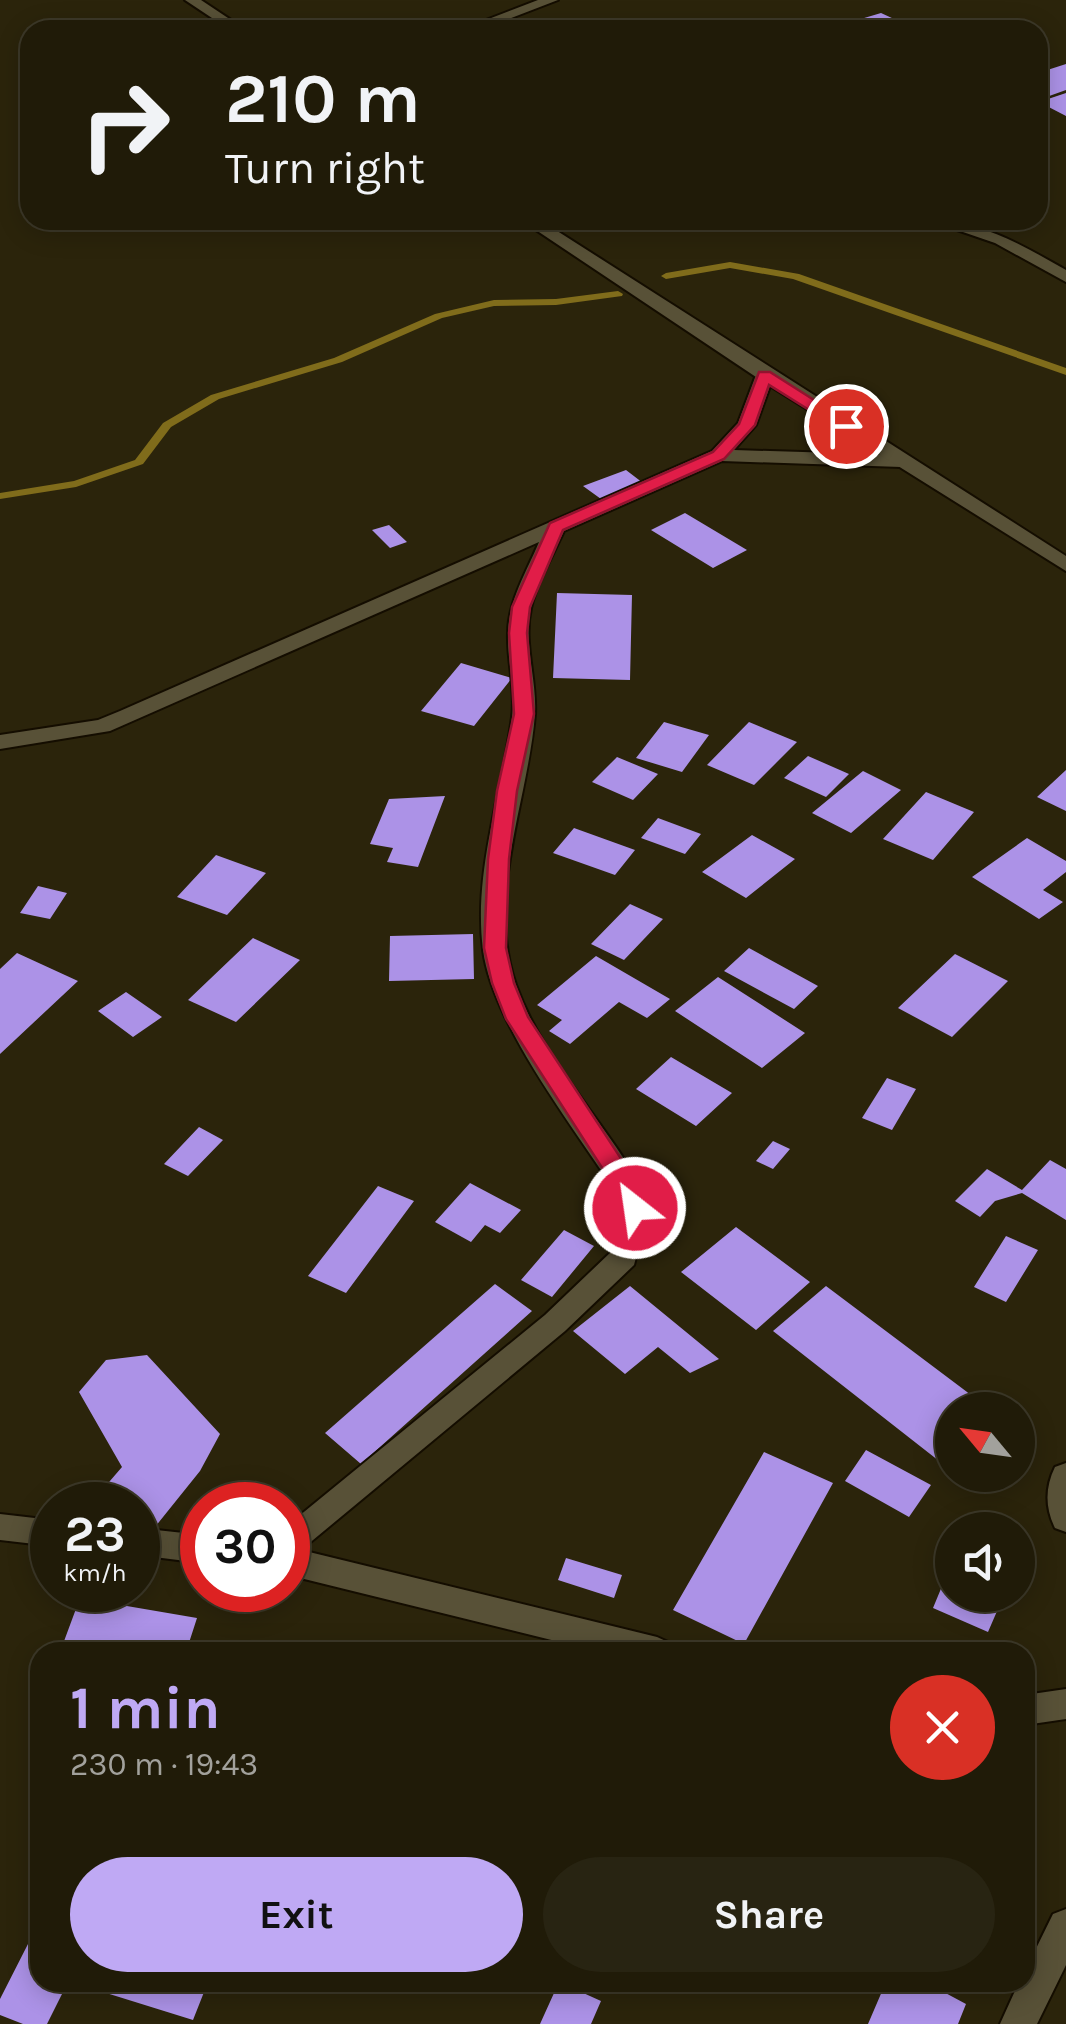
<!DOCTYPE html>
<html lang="en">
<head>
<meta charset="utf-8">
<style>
	body { margin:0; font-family:Karla,sans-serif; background:#282412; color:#f1f3f6; height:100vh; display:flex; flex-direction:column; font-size:38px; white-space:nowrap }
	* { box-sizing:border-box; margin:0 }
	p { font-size:32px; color:#a2a19c }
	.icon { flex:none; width:55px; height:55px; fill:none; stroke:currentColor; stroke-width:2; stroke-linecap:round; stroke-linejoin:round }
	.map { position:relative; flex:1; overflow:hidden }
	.drawer { position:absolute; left:30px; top:1642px; width:1005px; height:350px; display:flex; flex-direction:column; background:#201b08; border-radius:30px; box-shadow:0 5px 25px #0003,0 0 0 2px #3d3929 }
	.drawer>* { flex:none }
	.hud { position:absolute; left:20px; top:20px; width:1028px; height:210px; border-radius:30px; box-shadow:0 5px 25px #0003,0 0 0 2px #3d3929; background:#201b08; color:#f1f3f6; overflow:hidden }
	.needle { width:65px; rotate:299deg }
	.buttons { position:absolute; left:935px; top:1392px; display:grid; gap:20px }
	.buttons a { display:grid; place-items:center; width:100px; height:100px; border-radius:50%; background:#201b08; box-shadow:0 5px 25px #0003,0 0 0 2px #3d3929; font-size:50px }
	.speed { position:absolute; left:30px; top:1482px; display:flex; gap:20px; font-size:50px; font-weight:700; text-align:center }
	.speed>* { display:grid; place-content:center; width:130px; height:130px; border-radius:50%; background:#201b08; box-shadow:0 5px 25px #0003,0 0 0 2px #3d3929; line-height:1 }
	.speed small { font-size:25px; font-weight:400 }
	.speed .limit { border:15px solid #d22; background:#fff; color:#111 }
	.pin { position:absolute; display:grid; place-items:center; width:85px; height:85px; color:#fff; margin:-42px; border:5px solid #fff; border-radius:50%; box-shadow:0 2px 10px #0007 }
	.me { position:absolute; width:110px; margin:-55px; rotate:330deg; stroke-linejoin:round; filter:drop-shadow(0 0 8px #0008) }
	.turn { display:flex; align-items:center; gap:35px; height:210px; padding:0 40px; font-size:45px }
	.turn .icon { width:130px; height:130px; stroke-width:2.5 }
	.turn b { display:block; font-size:70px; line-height:85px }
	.round { display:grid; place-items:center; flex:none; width:105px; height:105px; border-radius:52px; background:#282412 }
	.summary { display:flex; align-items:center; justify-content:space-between; height:170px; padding:0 40px }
	h1 { font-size:60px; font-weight:700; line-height:75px; color:#bfa9f4 }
	.button { display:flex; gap:20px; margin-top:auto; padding:20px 40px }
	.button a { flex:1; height:115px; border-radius:60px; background:#bfa9f4; color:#111; font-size:40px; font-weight:700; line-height:115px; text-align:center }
	.button a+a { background:#282412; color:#f1f3f6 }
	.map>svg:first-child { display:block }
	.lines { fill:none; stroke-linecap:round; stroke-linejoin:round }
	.stream { fill:#806c1b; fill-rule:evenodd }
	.building { fill:#ac92e7 }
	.street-casing { stroke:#140d00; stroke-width:4 }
	.secondary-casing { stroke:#140d00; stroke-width:4 }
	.street { fill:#585137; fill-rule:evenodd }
	.secondary { fill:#585137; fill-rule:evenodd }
	.route { fill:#e11d48; stroke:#92132f; stroke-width:2.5 }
</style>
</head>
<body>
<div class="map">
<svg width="1066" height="2024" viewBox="0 0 1066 2024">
	<rect width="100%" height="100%" fill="#2b240b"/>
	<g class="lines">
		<path class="stream" d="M730,262L799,274L1066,368V375L793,279L730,268L666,279L661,276L666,273Z
			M618,291L623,294L622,296L556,305L494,306L442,318L342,362L219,399L171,427L143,464L76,487L0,499V493L74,481L135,460L163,423L211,395L334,358L435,314L494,300L556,299Z"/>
	</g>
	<path class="building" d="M881,13L918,30L834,27Z
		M1066,64V90L1038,100V73Z
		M1066,93V116L1039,102Z
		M626,470L643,483L601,499L583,486Z
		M685,513L747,550L713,568L651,530Z
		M389,525L407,542L390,548L372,530Z
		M557,593L632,595L630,680L553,678Z
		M461,663L512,678L474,726L421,711Z
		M664,722L709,735L682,772L636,758Z
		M749,722L797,742L754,785L707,765Z
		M808,756L849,774L826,797L784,778Z
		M617,757L658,774L633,800L592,782Z
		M1066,770V811L1037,797Z
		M863,771L901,790L851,833L812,813Z
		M926,792L974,812L933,860L883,839Z
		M445,796L418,867L387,862L393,848L370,844L389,799Z
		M658,818L701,834L685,854L641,838Z
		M574,828L635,850L615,875L553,853Z
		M752,835L795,859L746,898L702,872Z
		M1027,838L1066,861V872L1043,890L1063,902L1039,919L972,877Z
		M216,855L266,873L227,915L177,897Z
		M38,886L67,893L50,919L20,913Z
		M630,904L663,919L624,960L591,944Z
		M473,934L474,979L389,981L390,936Z
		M253,938L300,960L236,1022L188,1000Z
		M749,948L818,986L794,1009L724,971Z
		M17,953L78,981L0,1054V969Z
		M955,954L1008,981L952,1037L898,1008Z
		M596,956L670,999L647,1018L619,1002L570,1044L549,1031L562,1020L537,1005Z
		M718,977L805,1033L762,1068L675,1011Z
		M126,992L162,1017L133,1037L98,1011Z
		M671,1057L732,1093L696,1126L636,1089Z
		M887,1078L916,1089L892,1130L862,1118Z
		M199,1127L223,1140L188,1176L164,1164Z
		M773,1141L790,1149L773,1169L756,1161Z
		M1050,1160L1066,1169V1220L1022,1193L995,1201L980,1217L955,1201L987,1169L1022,1190Z
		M470,1183L521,1210L500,1233L485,1225L471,1242L435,1222Z
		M378,1186L414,1201L346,1293L308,1276Z
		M736,1227L810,1282L756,1330L681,1272Z
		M564,1230L594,1246L552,1297L521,1280Z
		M1006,1236L1038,1250L1006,1302L974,1287Z
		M495,1284L532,1311L361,1464L325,1433Z
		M630,1286L719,1359L690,1373L658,1347L625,1374L573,1331Z
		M826,1286L991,1410H952V1463L948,1468L773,1331Z
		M147,1355L220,1434L200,1471L155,1527L138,1518V1505H113L97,1496L122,1467L79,1392L106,1360Z
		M866,1450L931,1485L909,1517L845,1481Z
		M764,1452L833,1483L744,1644L673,1610Z
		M566,1558L622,1575L614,1598L558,1580Z
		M952,1562V1595H1004L988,1632L933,1608Z
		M80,1598L197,1618L186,1652H60Z
		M28,1944L40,1949V1982H68L47,2024H23L0,2015V1999Z
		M107,1982H208L193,2020L103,1992Z
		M559,1982L601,2001L591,2024H540Z
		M886,1982H925L966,2004L958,2024H868Z"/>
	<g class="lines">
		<g class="street-casing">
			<path id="street" d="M538,0H558L480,30H460Z
				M928,220C980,220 1022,245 1066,270V282L995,243Z
				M765,370L774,375L756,425L734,450L901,455L910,461L901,467L722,461L564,531C553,555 537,582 531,608C523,643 537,679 535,714C528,803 485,896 516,985C543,1061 606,1122 644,1192L649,1208L634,1265L565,1331L301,1550L657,1637L668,1642L673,1652H600L288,1575V1525L545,1315L611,1252L621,1208L617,1194C575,1129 493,1025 483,950C473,872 502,793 512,717C516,690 507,661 508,634C508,601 527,571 539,542L110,731L0,749V735L98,720L120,711L712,451L738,423L756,375Z
				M1066,1463V1532L1055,1528C1045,1508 1045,1487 1055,1467Z
				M0,1514L52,1520V1546L0,1540Z
				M138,1528L202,1535V1563L138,1555Z
				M1066,1689V1719L1025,1725V1695Z
				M1066,1909V1965L1037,2024H1000L1019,1982H1025V1971L1053,1914Z"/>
		</g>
		<g class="secondary-casing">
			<path id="secondary" d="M185,0H201L246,30H230Z
				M521,220H540L1066,556V571L759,379Z"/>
		</g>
		<use href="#street" class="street"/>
		<use href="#secondary" class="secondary"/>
	</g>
	<path class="route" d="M759,372H770L855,426L841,430L769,385L755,425L724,459L563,530L530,607L527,633L534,714L517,791L509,859L506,948L514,983L528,1017L643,1192L647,1208L644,1215H626L619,1194L506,1019L492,983L484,948L488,859L497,791L514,714L509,633L512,607L550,523L713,452L739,424Z"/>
</svg>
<div class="buttons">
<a><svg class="needle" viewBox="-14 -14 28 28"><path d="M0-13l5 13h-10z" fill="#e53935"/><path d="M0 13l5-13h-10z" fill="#a2a19c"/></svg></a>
<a><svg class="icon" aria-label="sound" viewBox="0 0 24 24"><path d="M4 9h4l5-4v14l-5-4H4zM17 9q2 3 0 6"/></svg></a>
</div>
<div class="speed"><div>23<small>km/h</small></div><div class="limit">30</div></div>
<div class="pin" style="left:846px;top:426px;background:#d93025"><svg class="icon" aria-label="arrive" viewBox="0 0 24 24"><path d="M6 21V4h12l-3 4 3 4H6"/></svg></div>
<svg class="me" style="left:635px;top:1208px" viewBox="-20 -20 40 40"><circle r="17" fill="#e11d48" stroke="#fff" stroke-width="3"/><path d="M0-11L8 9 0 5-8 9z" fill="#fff"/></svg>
<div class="hud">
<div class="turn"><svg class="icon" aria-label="right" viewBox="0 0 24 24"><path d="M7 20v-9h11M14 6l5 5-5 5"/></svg><div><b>210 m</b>Turn right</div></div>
</div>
<section class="drawer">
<div class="summary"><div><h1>1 min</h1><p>230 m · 19:43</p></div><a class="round" style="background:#d93025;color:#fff"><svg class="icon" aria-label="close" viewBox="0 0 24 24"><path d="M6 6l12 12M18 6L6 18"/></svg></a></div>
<div class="button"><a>Exit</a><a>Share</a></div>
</section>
</div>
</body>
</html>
